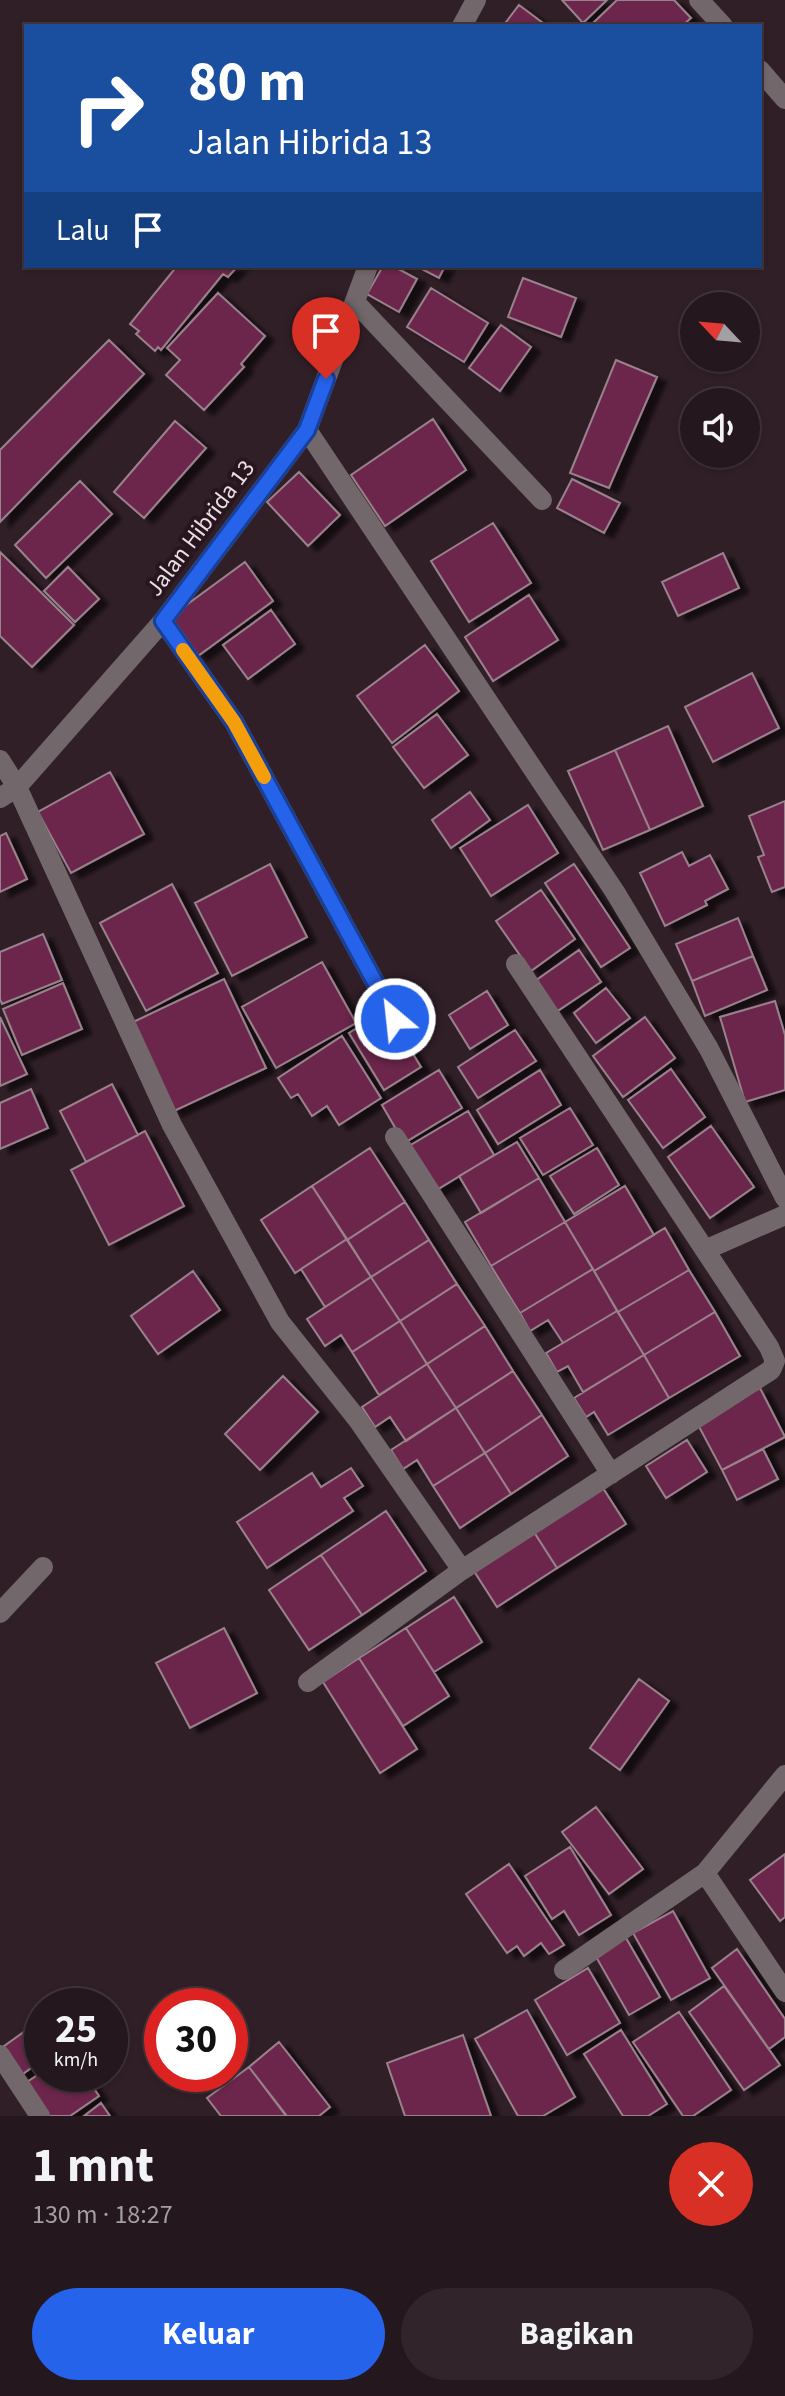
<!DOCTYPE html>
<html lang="id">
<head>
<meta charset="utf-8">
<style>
	body { margin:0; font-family:"Source Sans 3",sans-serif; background:#31242b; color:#f1f3f6; height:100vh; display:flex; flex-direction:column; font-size:30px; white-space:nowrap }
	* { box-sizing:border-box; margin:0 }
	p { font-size:26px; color:#a39fa4 }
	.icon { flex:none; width:44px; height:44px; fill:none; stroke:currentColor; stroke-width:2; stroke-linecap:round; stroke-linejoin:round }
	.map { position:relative; height:2116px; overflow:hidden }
	.drawer { display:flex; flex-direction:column; background:#25171e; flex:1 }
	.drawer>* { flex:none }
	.hud { position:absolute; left:24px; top:24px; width:738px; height:244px; border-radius:0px; box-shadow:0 2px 6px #0004,0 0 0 2px #42363c; background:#1a4fa0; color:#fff; overflow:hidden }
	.needle { width:52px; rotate:296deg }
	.buttons { position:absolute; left:680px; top:292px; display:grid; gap:16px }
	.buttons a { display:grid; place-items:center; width:80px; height:80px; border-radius:50%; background:#25171e; box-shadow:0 2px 6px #0004,0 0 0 2px #42363c; font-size:40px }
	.speed { position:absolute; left:24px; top:1988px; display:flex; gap:16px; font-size:40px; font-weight:700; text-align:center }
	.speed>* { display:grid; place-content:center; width:104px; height:104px; border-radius:50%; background:#25171e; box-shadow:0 2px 6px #0004,0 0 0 2px #42363c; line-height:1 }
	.speed small { font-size:20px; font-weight:400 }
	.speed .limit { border:12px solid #d22; background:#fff; color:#111 }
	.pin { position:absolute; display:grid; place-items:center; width:68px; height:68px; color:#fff; margin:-82px -34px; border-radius:50% 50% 50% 0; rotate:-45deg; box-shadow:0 0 8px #0007 }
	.pin .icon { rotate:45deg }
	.me { position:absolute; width:88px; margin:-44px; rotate:332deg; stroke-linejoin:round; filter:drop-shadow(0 0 6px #0008) }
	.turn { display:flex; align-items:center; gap:28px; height:168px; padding:0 32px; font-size:36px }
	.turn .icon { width:104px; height:104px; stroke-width:2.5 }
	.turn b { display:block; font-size:56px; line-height:68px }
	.then { display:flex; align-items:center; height:76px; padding:0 32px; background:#0003; gap:16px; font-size:30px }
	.round { display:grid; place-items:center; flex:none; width:84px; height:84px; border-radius:42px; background:#31242b }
	.headline { display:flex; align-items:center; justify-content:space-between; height:136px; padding:0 32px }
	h1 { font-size:48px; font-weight:700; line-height:60px }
	.primary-button { display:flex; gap:16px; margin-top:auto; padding:16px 32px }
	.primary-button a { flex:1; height:92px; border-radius:48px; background:#2563eb; color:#fff; font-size:32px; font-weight:700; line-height:92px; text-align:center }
	.primary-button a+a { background:#31242b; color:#f1f3f6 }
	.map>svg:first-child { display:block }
	.building { fill:#6c284c; stroke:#99828c; stroke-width:2; filter:url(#shadow) }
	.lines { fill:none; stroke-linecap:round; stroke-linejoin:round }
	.minor { stroke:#72686c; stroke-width:20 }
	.route-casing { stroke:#184099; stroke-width:20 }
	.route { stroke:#2563eb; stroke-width:14 }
	.slow { stroke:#f59e0b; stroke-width:14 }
	.labels { text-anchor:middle; stroke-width:8; stroke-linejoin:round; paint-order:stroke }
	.street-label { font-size:24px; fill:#ebdee4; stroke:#27161e }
</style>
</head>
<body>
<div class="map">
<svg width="785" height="2116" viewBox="0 0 785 2116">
	<defs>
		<filter id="shadow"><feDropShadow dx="9" dy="5" stdDeviation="2" flood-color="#0009"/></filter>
	</defs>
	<rect width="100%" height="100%" fill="#311f28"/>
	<path class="building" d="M562,0H607L583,23Z
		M617,0H674L691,18L682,26H590Z
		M519,5L547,26H503Z
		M177,266H238L228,277L223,274L161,350L158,347L155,351L136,334L139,331L130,324Z
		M383,266H393L417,279L399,312L367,294Z
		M416,266H445L439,278Z
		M523,278L576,298L561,337L508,317Z
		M431,288L488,323L464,362L407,327Z
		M218,293L265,336L241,364L244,367L204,410L166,375L180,360L167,348Z
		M501,325L531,347L500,391L469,368Z
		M109,340L144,374L0,522V450Z
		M616,360L657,377L609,488L570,473Z
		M433,419L466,470L385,526L351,475Z
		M175,421L206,448L144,518L114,492Z
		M299,472L340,515L308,546L267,502Z
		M572,479L620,503L604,533L557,508Z
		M80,481L112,514L46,578L15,545Z
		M493,523L531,583L469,622L431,561Z
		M0,552L74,625L32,667L0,636Z
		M723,553L739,588L678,616L662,582Z
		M245,562L273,601L198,656L170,617Z
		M68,567L99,599L75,622L44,591Z
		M529,595L558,640L493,681L465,637Z
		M271,610L295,644L248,679L223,645Z
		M425,645L459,691L392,743L357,696Z
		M752,673L779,728L713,762L685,707Z
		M437,714L468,755L424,788L393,747Z
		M668,726L703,806L650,830L615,750Z
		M615,750L650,830L603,850L568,771Z
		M110,772L144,834L71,873L38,812Z
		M470,792L490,820L451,848L432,820Z
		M785,801V887L772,892L758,857L764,855L749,816Z
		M528,805L558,853L491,896L460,848Z
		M6,833L27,879L0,892V836Z
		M682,852L689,866L710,855L728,889L705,901L707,905L665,926L640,873Z
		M270,864L307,937L232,976L195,903Z
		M574,864L630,948L601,967L545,883Z
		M172,884L218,973L146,1011L100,923Z
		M541,890L575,939L531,971L496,921Z
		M738,918L753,956L692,981L676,944Z
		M43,934L62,980L2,1004L0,999V952Z
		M579,950L601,982L556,1012L535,981Z
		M753,956L767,990L705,1016L692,981Z
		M322,962L356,1023L276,1068L242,1007Z
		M224,979L266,1068L172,1112L131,1023Z
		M63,983L82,1029L22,1055L3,1009Z
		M606,988L630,1018L596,1043L574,1013Z
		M487,991L508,1025L470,1049L449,1015Z
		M775,1001L785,1035V1090L745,1102L720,1017Z
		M386,1010L421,1067L384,1090L349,1033Z
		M0,1017L27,1074L0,1086Z
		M645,1017L675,1058L623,1097L593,1056Z
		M515,1030L536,1061L478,1098L458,1067Z
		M342,1036L381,1098L339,1125L327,1106L312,1116L298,1094L291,1098L278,1078Z
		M671,1069L705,1117L663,1148L628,1100Z
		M439,1070L462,1108L404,1143L382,1105Z
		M540,1070L561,1105L498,1144L477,1110Z
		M112,1084L138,1135L86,1162L60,1111Z
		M31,1089L48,1128L0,1149V1103Z
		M570,1108L593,1145L543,1175L520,1138Z
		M468,1111L494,1155L435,1191L409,1146Z
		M711,1126L754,1187L710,1218L668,1157Z
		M145,1131L184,1206L109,1245L71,1170Z
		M517,1142L539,1178L481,1213L459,1176Z
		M370,1148L405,1202L347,1240L312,1186Z
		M597,1148L619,1185L574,1214L550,1176Z
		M539,1178L565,1222L491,1266L465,1222Z
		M312,1186L347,1239L295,1273L261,1220Z
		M625,1186L654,1235L594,1271L565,1222Z
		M405,1202L429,1240L371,1277L347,1240Z
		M565,1222L593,1269L520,1313L491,1266Z
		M665,1228L689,1270L618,1312L594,1271Z
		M347,1239L371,1277L325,1307L301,1269Z
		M429,1240L457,1284L400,1321L371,1277Z
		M593,1269L617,1311L563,1343L548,1320L530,1331L520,1313Z
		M689,1270L715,1312L644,1355L618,1312Z
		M193,1271L220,1310L158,1354L131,1316Z
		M371,1277L400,1321L352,1352L341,1335L325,1346L307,1319Z
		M457,1284L485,1326L427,1364L400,1321Z
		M617,1311L644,1355L583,1392L568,1366L557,1372L546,1353Z
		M715,1312L740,1356L669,1398L644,1355Z
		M400,1321L427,1364L379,1395L352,1352Z
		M485,1326L513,1371L456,1408L427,1364Z
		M644,1355L669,1398L608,1435L594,1412L586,1417L574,1398Z
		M427,1364L456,1408L406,1441L390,1417L375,1427L362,1407Z
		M513,1371L542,1415L485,1453L456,1408Z
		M283,1376L318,1412L260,1470L225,1434Z
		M760,1388L785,1437L722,1470L696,1421Z
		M456,1408L485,1453L433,1486L417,1460L403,1469L391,1450Z
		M542,1415L568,1456L511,1494L485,1453Z
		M687,1440L707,1472L666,1498L646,1466Z
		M763,1449L778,1479L737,1500L722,1470Z
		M485,1453L511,1494L460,1528L433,1486Z
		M351,1468L363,1486L344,1498L353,1511L267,1568L237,1522L312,1473L321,1487Z
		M601,1485L626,1524L557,1568L532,1529Z
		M386,1511L426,1571L362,1615L321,1555Z
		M532,1529L557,1568L497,1607L472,1568Z
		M321,1555L362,1615L309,1650L269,1590Z
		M454,1597L482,1642L434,1672L406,1628Z
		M224,1628L257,1693L190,1728L156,1663Z
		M406,1628L449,1696L403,1726L359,1658Z
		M359,1658L417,1749L380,1773L323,1682Z
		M639,1679L669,1701L620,1770L590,1748Z
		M596,1807L643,1869L609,1894L562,1832Z
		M570,1847L611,1915L579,1935L564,1911L552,1919L525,1876Z
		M785,1854V1917L780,1921L750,1880Z
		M509,1864L564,1945L549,1954L541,1943L524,1956L517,1946L507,1953L466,1894Z
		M673,1911L710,1978L671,2000L633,1933Z
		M626,1938L660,1997L629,2015L595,1955Z
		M737,1949L785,2019V2037L769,2049L712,1968Z
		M588,1968L620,2023L567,2055L535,2000Z
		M724,1986L780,2065L744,2090L689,2012Z
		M527,2010L575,2097L543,2116H518L475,2039Z
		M679,2012L731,2090L693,2116H683L633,2042Z
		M39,2021L42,2025V2060L20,2076L0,2049Z
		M621,2030L667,2104L648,2116H623L584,2054Z
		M463,2035L491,2116H405L387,2063Z
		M279,2042L330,2107L319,2116H287L249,2067Z
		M249,2067L286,2116H221L207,2098Z
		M42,2072V2074H84L99,2096L70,2116H42L21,2086Z
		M101,2103L110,2116H84Z"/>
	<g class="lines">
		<path class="minor" d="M699,0L723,26
			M462,26L476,0
			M760,70L785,99
			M355,302L542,500
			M307,430L615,892L709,1049L785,1198
			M163,621L234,722L395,1019
			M0,760L17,787L172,1125L280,1322L358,1420L462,1570L308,1682
			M0,798L17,787L163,621L307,430L368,266
			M395,1137L611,1474
			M705,1250L785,1215
			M462,1570L771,1370L775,1361L769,1347L516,964
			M0,1613L43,1567
			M705,1873L785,1992
			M564,1970L705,1873L785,1775
			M0,2055L40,2116"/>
	</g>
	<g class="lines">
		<g class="route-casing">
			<path id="route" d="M326,379L307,430L163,621L234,722L395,1019"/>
		</g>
		<use href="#route" class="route"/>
		<path class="slow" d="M183,650L234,722L264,777"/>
	</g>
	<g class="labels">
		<g class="street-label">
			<text transform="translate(200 528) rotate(-53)" y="8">Jalan Hibrida 13</text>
		</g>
	</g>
</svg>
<div class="buttons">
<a><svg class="needle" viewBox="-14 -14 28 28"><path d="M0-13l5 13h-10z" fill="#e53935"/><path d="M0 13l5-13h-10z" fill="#a39fa4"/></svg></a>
<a><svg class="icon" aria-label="sound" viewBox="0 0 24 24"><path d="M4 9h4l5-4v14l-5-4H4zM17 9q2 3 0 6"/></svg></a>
</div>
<div class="speed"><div>25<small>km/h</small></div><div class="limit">30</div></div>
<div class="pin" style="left:326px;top:379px;background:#d93025"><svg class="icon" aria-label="arrive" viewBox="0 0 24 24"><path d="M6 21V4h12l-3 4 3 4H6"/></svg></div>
<svg class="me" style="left:395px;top:1019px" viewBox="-20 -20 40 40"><circle r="17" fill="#2563eb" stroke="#fff" stroke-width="3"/><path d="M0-11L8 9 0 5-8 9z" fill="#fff"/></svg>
<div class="hud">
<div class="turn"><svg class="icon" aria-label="right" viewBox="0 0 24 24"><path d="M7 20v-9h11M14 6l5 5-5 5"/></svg><div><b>80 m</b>Jalan Hibrida 13</div></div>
<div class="then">Lalu<svg class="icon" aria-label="arrive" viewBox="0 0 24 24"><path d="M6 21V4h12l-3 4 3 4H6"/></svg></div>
</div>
</div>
<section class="drawer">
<div class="headline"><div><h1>1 mnt</h1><p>130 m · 18:27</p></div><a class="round" style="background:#d93025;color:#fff"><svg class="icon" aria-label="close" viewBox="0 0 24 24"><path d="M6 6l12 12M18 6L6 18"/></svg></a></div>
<div class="primary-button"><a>Keluar</a><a>Bagikan</a></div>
</section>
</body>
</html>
